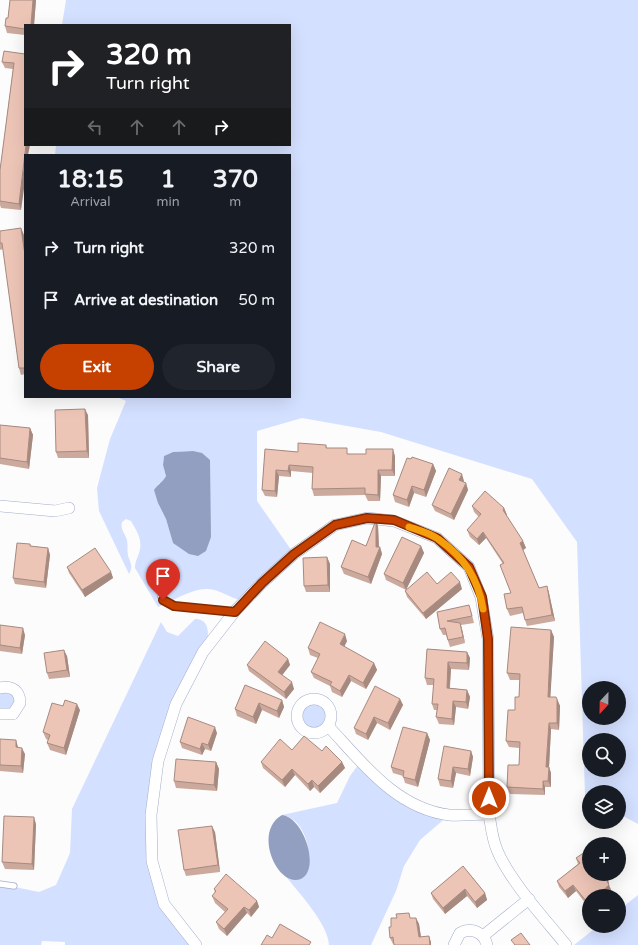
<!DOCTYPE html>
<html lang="en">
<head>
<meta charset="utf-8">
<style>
	body { margin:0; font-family:"Varela Round",sans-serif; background:#20242c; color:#f1f3f6; height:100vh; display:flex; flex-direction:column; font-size:15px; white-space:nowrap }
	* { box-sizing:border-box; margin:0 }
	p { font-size:13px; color:#9ea1a6 }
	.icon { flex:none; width:22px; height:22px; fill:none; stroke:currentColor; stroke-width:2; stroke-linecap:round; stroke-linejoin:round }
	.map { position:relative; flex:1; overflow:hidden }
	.panel { position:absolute; left:24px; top:154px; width:267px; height:244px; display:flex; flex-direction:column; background:#171b24; border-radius:0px; box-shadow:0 4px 16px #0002 }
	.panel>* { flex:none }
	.hud { position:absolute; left:24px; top:24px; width:267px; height:122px; border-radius:0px; box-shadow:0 4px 16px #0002; background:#202124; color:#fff; overflow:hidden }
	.needle { width:26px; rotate:202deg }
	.fabs { position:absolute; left:582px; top:681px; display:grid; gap:8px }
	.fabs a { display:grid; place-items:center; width:44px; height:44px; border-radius:50%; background:#171b24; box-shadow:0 4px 16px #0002; font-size:20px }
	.pin { position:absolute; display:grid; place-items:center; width:34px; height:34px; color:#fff; margin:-41px -17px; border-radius:50% 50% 50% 0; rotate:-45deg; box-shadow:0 0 4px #0007 }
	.pin .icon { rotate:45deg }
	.me { position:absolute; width:44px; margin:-22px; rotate:0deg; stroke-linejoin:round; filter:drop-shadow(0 0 3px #0008) }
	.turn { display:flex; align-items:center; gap:14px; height:84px; padding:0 16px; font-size:18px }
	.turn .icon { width:52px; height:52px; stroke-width:2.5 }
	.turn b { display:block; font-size:28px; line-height:34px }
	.lanes { display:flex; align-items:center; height:38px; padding:0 16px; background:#0003; justify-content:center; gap:20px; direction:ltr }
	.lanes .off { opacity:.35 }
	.eta { display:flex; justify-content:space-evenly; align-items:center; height:68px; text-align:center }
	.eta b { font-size:24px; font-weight:700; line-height:28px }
	.cta { display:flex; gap:8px; margin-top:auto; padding:8px 16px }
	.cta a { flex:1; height:46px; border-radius:24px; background:#c64000; color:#fff; font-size:16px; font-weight:700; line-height:46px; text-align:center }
	.cta a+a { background:#20242c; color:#f1f3f6 }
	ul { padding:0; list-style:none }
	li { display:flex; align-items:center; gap:12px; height:52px; padding:0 16px }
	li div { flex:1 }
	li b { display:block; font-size:15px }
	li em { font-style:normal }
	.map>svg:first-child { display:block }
	.green { fill:#d4e0ff; fill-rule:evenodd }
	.water { fill:#939fc0 }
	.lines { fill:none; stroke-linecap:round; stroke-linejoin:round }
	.lane-casing { stroke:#a2adca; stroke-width:7 }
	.street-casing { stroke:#a2adca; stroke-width:12 }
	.lane { stroke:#fff; stroke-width:5.5 }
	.street { stroke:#fff; stroke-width:11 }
	.wall { fill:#cca99d }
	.shaded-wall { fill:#a68a80 }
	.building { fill:#edc5b7; stroke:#a68a80 }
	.route-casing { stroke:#812a00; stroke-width:10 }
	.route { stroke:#c64000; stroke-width:7 }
	.slow { stroke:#f59e0b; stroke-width:7 }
</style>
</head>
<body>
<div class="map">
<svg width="638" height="945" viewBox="0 0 638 945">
	<rect width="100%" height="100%" fill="#fcfcfc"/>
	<path class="green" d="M66,0H638V824L619,814V792H589V798L585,796L577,542L532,479L381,432L302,418L257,431V501L294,554L244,601C231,599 219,589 208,589C192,588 173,601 158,607L135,568C135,560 139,556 140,549C142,538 136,530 131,521L126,519L122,522C120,529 125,533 127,540C128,545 127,551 128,556C131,563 133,567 129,574L99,511L97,488L110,439L126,401L117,397H290V155H55L56,145H290V25H62ZM193,451L173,543L166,519L158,503V484L163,482L166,476L163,465L164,456L173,452ZM589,688H619V718H589ZM589,740H619V770H589Z
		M195,619C209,619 209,632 207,643L158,761L152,861L164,904L191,945H65V942L42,941L41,945H0V884L39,892L56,885L70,853L72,809L161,622L167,632L178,636Z
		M8,687L20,704L0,714V688Z
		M297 716a17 17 0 1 1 34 0a17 17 0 1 1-34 0Z
		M361,761L395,794L449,815L420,840L404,866L396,891L371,945H329C328,922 294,888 280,869L288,878H301C317,860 306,818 282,815L337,803L350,776Z
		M638,895V945H574L598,926H619V910Z"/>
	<path class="water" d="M193,451L202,453L210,460L211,537L206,551L198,556L189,554L173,543L166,519L158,503L154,490C158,484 163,482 166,476L163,465L164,456L173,452Z
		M282,815C306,818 323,878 296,880C275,881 254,831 282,815Z"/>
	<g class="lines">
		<g class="lane-casing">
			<path id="lane" d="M161,597L166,602L174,606L235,611
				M0,884L14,886"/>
		</g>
		<g class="street-casing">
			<path id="street" d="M0,506L55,511L69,508
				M0,688C12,685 20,691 20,703L13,714H0
				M297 716a17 17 0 1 1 34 0a17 17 0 1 1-34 0Z
				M328,726C362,762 395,808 449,815C462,816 476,814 489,814
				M483,936L529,899
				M196,945L164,904L152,861L151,815L158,761L176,704L203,652L235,611L262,583L294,554L335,525L367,518L394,521L437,538L469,567L481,597L488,639L489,814C491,826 492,838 497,850C509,880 545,919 566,945
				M454,945L460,933C471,927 484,932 487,945"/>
		</g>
		<use href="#lane" class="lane"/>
		<use href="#street" class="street"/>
	</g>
	<path class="wall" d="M10,0H36L34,25H25V35L7,33L5,26L8,18Z
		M25,54L21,210L1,208L0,205V170L13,69L5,68L2,62Z
		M0,231L24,235L25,244V374L21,375L19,368L3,249L0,250Z
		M88,415L89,458H58L56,452Z
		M0,425L30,428L33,435L29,469L0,464Z
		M326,445L327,448L349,454L395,456V476H381L380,501H368L365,495L314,496L312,489L313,473L291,471V477L279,476L277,497L265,496L262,490L265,449L298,452Z
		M411,459L433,464L436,471L426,497L414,493L409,507L395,502L393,495Z
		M464,481L463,482L466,483L468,490L454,520L435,511L432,505Z
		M472,506L504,508L507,515L506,516L523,541L526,548L523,550L539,588L547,586L549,593L555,621L527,626L525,620L523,613L510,616L507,609L511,593L500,565L503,564L486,538L479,545L470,537L467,530L479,517L474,512Z
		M376,520L378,526L379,547H380L382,554L371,584L344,574L341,567L366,546Z
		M30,544L31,546L48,548L50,555L46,588L15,584L13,578Z
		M421,546L424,553L406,590L386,580L384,574Z
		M327,557L330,564V592H306L304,586Z
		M67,567L111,572L113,578L85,597L69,573Z
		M437,584L462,589L426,619L407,597L405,591Z
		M471,611L474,623L461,625L465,643L450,647L446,635H443L440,629L437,612Z
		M0,625L25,635L22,654L0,651Z
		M551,630L554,637L550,697L557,699L560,706L559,730L551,729L549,767L551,773V787H545V795L510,794L507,787L519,765V748L509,747L506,741L515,710L519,697L520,680H510L507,673Z
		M347,641L344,647L374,663L377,670L366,689L351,681L342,697L332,692L330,686L314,678L311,672L318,658L310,655L308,648Z
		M427,649L467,652L470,658L469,670L451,669L450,688L467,690L470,697L468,709L456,707L454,725L439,724L436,717L437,710H434L432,704L434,685H427L425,678Z
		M67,656L70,677L49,679L47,673Z
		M288,659L290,665L282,675L294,689L286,699L249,671L247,665Z
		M245,685L282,700L284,707L279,718L262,710L256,724L237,716L235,709Z
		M400,699L403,705L390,730L377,723L368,740L356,734L354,728Z
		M80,710L66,755L50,750L47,743L48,740L46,739L43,732Z
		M217,733L211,751L205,749L202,755L182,748L180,742Z
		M427,733L430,740L418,787L405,783L403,776L393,773L391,767Z
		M0,739L18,748L25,754L23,773L0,771Z
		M292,750L322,751L342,762L345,768L320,793L314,787L310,791L295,775L285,787L263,768L261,762Z
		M471,751L473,757L470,776L456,773L453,788L440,786L438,779Z
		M216,762L219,769L217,791L176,788L174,781Z
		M36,824L34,870L5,869L2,862Z
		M215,832L220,872L186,876L184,870Z
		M576,858L609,883L608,884L612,892L589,896V908L576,891L568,898L559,887L557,881L578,864Z
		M463,866L485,893L487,900L477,908L467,896L445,914L433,899L431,893Z
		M214,889L257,901L259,907L251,917L247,913L227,936L219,929L216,922L225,912L215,903L212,896L215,893Z
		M411,918H416L419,924L421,937L429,936L431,945H394V944H393L390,938L391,927Z"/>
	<path class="shaded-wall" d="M33,0H36L34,25H31Z
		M26,145H30L28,155H25Z
		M25,157V182L21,210L19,204Z
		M21,228L24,235L25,244V255Z
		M85,409L88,415L89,458L87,451Z
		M30,428L33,435L29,469L27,462Z
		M393,449L395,456V476L392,470Z
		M433,464L436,471L426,497L424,490Z
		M289,465L291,471V477L288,471Z
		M276,470L279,476L277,497L275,491Z
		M378,470L381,476L380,501L378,495Z
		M462,474L464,481L461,487L459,480Z
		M466,483L468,490L454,520L451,514Z
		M412,486L414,493L409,507L407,500Z
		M504,508L507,515L505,517L503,510Z
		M376,520L378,526L379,550L380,547L382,554L371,584L368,577L376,547Z
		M483,532L486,538L479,545L477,539Z
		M523,541L526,548L523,550L520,543Z
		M421,546L424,553L406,590L403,583Z
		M48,548L50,555L46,588L44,582Z
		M327,557L330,564V592L328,585Z
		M111,572L113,578L85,597L82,590Z
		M460,582L462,589L426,619L423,613Z
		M547,586L549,593L555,621L552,615Z
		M460,623L462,629L465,643L463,637Z
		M23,628L25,635L22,654L20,648Z
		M551,630L554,637L550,704L548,697Z
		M345,634L347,641L342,651L340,644Z
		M64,650L67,656L70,677L67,670Z
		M467,652L470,658L469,670L467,663Z
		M288,659L290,665L280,678L278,672Z
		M448,662L451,669L449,695L447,688Z
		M374,663L377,670L366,689L363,683Z
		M349,675L351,681L342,697L340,691Z
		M292,682L294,689L286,699L284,692Z
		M467,690L470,697L468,709L466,702Z
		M400,699L403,705L390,730L388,723Z
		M557,699L560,706L559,730L557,723Z
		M282,700L284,707L279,718L277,711Z
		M453,701L456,707L454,725L452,719Z
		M259,703L262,710L256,724L253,717Z
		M77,704L80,710L66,755L64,748Z
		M374,717L377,723L368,740L366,734Z
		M549,723L551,729L549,767L551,773V787L548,781L546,767Z
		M215,727L217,733L211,751L208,745Z
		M427,733L430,740L418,787L415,780Z
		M16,740L18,747V754L16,747Z
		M202,743L205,749L202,755L200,749Z
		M22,748L25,754L23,773L21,766Z
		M471,751L473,757L470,776L468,769Z
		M216,762L219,769L217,791L214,785Z
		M342,762L345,768L320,793L318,786Z
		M453,767L456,773L453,788L451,781Z
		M292,769L295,775L285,787L282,780Z
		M312,780L314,787L310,791L308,784Z
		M543,781L545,787V795L543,789Z
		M34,817L36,824L34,870L32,864Z
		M212,826L215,832L220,872L218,865Z
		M605,877H607L609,883L608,884Z
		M573,885L576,891L568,898L565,891Z
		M609,885L612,892L607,896H597Z
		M465,889L467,896L445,914L443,908Z
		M485,893L487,900L477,908L475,902Z
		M589,899V908L586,901Z
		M257,901L259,907L251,917L249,910Z
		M244,907L247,913L227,936L224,929Z
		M416,918L419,924L422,944L419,937Z
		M429,936L431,942V945H430Z"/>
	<path class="building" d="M10,0H33L31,25H25V29L5,26L6,18H8Z
		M4,51L25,54V145H26L19,204L0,201V170L14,63L2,62Z
		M21,228L25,255V368H19L2,243H0V231Z
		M85,409L87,451L56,452L55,410Z
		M0,425L30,428L27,462L0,458Z
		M298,443L326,445V448H347V454H366V449H393L392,470H378V495L365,494V488L312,489L313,467L289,465L288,471L276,470L275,491L262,490L265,449L298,452Z
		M412,457L433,464L424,490L412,486L407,500L393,495L407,458L411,459Z
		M449,468L462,474L459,480L466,483L451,514L432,505Z
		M485,491L504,508L503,510L523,541L520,543L539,588L547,586L552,615L525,620L522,607L507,609L504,594L511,593L500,565L504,563L483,532L477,539L467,530L481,514L472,506Z
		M376,520V547H380L368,577L341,567L352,540L366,546Z
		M402,537L421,546L403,583L384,574Z
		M17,543L30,544V546L48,548L44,582L13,578Z
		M95,548L111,572L82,590L67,567Z
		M327,557L328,585L304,586L303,558Z
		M427,572L437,584L451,572L460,582L423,613L405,591Z
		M469,605L472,616L447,621L460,623L463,637L448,640L445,628L440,629L437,612Z
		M320,622L345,634L340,644L374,663L363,683L349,675L340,691L330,685L332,682L311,672L320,654L308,648Z
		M0,625L23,628L20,648L0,645Z
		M511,627L551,630L548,697H556L557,699V723H549L546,767H549L548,781H543V789L507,787L508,765H519L520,742L506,741L508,710H515V697H519L520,674L507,673Z
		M265,641L288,659L278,672L292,682L284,692L247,665Z
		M427,649L467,652V663L448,662L447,688L467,690L466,702L453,701L452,719L436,717L438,704H432L434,679L425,678Z
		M64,650L67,670L47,673L44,653Z
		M245,685L282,700L277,711L259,703L253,717L235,709Z
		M375,686L400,699L388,723L374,717L366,734L354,728Z
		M65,700L77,704L64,748L47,743L50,735L43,732L52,703L63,706Z
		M188,717L215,727L208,745L202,743L200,749L180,742Z
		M403,727L427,733L415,780L403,777L404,771L391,767Z
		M304,736L322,751L326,746L342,762L318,786L312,780L308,784L292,769L282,780L261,762L280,739L292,750Z
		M0,739L16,740V747L22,748L21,766L0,765Z
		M444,746L471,751L468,769L453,767L451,781L438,779Z
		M176,759L216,762L214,785L174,781Z
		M4,816L34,817L32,864L2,862Z
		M212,826L218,865L184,870L178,830Z
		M585,852L589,857V874H605L607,877H605L609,885L597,896H589V899L586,901L573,885L565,891L557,881L580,863L576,858Z
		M463,866L485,893L475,902L465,889L443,908L431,893Z
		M226,874L257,901L249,910L244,907L224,929L216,922L228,909L212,896L216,891L214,889Z
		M409,913L410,918H416L419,937L429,936L430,945H394L393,937L390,938L389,927H391V918H397L396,914Z
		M280,924L311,942L309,945H261L267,935L272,938Z
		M521,933L530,945H515L511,940Z"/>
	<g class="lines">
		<g class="route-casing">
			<path id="route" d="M163,600L174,606L235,612L262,583L294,554L335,525L367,518L394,520L437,538L469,567L482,597L488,639L489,798"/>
		</g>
		<use href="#route" class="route"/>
		<path class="slow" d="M409,527C418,530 430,533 438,539C464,557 478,578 483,609"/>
	</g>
</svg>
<div class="fabs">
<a><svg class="needle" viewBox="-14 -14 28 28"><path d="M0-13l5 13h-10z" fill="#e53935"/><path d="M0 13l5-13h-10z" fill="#9ea1a6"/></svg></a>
<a><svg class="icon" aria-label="search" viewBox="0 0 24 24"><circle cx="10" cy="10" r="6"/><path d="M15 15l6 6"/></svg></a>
<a><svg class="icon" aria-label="layers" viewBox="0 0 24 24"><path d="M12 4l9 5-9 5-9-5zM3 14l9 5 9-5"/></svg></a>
<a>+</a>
<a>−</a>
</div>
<div class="pin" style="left:163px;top:600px;background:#d93025"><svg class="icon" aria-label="arrive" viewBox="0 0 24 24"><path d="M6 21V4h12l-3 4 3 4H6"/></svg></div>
<svg class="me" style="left:489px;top:798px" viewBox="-20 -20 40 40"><circle r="17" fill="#c64000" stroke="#fff" stroke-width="3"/><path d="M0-11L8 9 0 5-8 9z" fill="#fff"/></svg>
<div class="hud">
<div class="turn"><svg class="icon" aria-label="right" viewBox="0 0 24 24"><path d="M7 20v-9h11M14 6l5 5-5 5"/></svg><div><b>320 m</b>Turn right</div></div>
<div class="lanes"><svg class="icon off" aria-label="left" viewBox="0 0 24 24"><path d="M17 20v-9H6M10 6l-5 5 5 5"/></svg><svg class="icon off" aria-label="ahead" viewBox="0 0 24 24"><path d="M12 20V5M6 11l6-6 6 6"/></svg><svg class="icon off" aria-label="ahead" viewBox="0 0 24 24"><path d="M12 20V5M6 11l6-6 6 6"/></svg><svg class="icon" aria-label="right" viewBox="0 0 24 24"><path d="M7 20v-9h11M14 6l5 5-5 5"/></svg></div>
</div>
<section class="panel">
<div class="eta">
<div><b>18:15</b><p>Arrival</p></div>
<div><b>1</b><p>min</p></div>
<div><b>370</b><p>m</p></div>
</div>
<ul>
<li><svg class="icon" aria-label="right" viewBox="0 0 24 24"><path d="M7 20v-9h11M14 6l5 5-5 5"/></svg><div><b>Turn right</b></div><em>320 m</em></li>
<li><svg class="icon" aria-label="arrive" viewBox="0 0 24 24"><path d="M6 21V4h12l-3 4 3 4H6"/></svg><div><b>Arrive at destination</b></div><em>50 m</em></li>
</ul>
<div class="cta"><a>Exit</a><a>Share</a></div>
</section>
</div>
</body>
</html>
